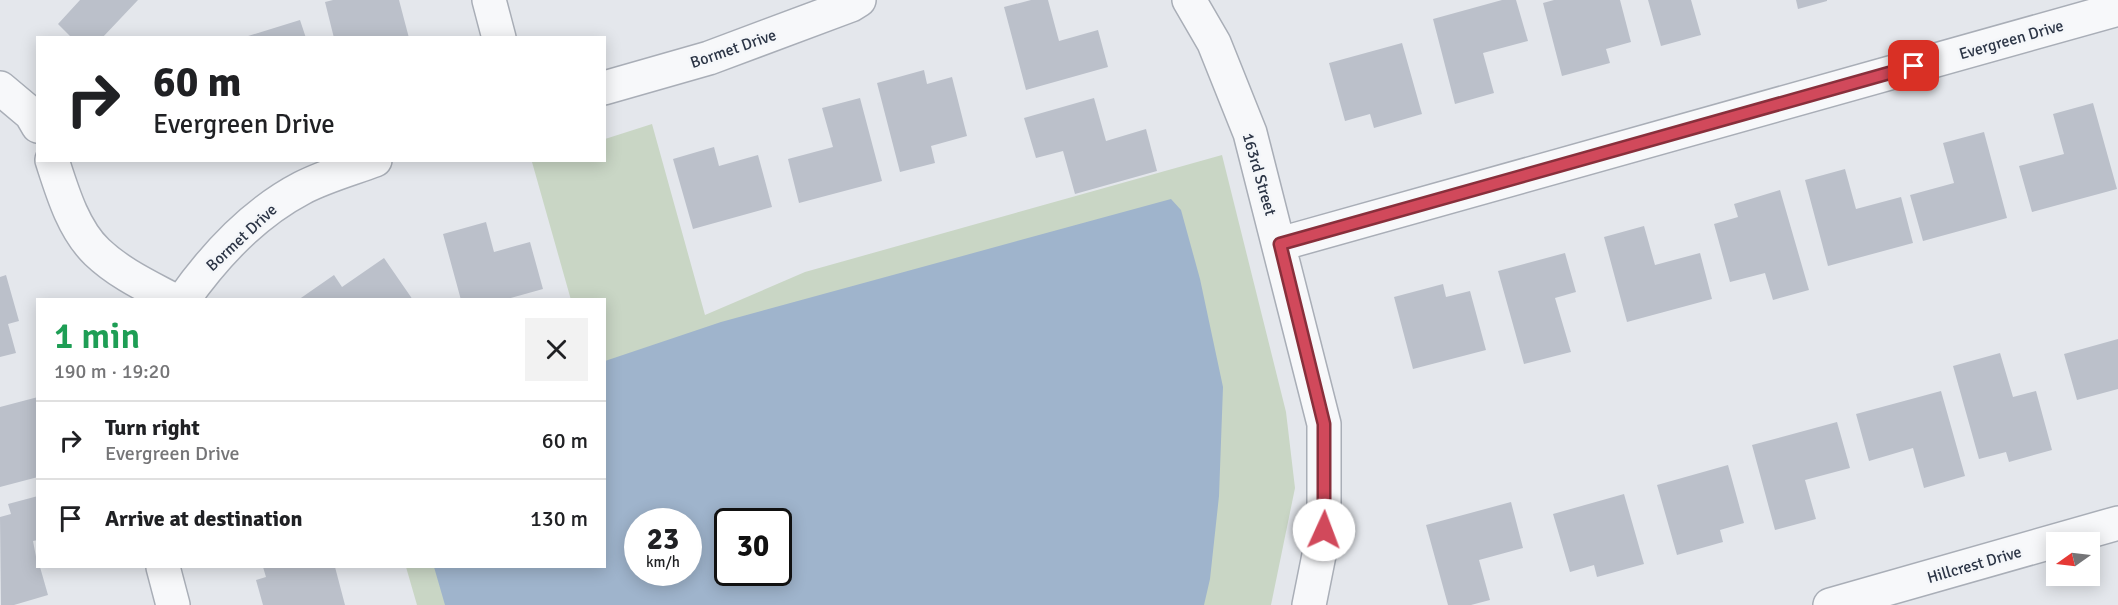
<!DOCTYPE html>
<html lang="en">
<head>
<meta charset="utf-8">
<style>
	body { margin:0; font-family:Signika,sans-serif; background:#f2f2f2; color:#202124; height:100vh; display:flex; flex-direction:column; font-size:22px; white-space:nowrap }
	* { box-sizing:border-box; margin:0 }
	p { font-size:20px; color:#757577 }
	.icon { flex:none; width:33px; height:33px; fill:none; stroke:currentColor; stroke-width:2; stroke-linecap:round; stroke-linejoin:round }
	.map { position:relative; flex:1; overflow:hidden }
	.side { position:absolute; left:36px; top:298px; width:570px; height:270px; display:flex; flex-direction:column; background:#fff; border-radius:0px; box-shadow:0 3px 15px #0003 }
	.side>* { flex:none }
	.banner { position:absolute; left:36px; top:36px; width:570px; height:126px; border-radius:0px; box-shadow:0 3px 15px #0003; background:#fff; color:#202124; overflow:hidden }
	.needle { width:39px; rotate:256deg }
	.controls { position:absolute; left:2046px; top:532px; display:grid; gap:12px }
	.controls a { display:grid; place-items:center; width:54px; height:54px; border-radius:0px; background:#fff; box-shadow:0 3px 15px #0003; font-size:30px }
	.speed { position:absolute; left:624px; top:508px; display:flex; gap:12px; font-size:30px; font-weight:700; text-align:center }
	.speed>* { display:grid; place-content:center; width:78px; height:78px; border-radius:50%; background:#fff; box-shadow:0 3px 15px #0003; line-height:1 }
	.speed small { font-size:15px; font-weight:400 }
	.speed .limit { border:3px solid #111; border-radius:9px; background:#fff; color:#111 }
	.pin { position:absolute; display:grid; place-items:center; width:51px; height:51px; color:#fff; margin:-26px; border-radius:12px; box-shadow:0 3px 9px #0006 }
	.me { position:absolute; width:66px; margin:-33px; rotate:2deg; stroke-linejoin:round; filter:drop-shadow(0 0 4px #0008) }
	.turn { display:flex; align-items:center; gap:21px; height:126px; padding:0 18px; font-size:27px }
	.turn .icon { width:78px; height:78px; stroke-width:2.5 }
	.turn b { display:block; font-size:42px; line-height:51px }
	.round { display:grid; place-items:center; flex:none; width:63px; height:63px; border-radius:0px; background:#f2f2f2 }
	.headline { display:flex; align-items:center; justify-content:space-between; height:102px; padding:0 18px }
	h1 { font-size:36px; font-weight:600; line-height:45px; color:#1e9e55 }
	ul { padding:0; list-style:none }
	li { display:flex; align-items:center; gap:18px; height:78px; padding:0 18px; border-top:2px solid #e0e0e0 }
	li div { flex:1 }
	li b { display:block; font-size:22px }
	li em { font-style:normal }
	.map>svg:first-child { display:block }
	.green { fill:#c9d6c5; fill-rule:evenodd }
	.water { fill:#9fb4cc; fill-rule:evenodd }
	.building { fill:#bbc0ca }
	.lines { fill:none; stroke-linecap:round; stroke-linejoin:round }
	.minor-casing { stroke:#a9aeb7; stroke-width:36 }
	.minor { stroke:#f7f8fa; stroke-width:33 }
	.route-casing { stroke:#882f3b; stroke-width:15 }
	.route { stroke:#d1495b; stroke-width:10 }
	.labels { text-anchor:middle; stroke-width:5; stroke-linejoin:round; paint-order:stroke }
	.street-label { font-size:16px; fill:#2b3445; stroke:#f4f6f9 }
</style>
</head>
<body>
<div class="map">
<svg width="2118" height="605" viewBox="0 0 2118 605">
	<rect width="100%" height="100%" fill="#e4e7ec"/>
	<path class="green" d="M652,124L705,315L805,272L1222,155L1286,412L1295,488L1271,605H417L406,567H604V300H571L532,162L604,160L605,139ZM638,522H688V573H638ZM728,522H778V573H728Z"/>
	<path class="water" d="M1171,199L1181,210L1200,279L1223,387L1219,496L1210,579L1204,605H445L434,567H604L605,361L721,322ZM638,522H688V573H638ZM728,522H778V573H728Z"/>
	<path class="building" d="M80,0H138L102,38H72L58,24Z
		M333,0H399L409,38H334L325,2Z
		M1031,0H1048L1059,41L1098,30L1108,67L1026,90L1004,7Z
		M1502,0H1516L1528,41L1483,53L1494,93L1455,104L1433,19Z
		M1554,0H1620L1631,42L1606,49L1610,63L1562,76L1543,3Z
		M1648,0H1691L1701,35L1661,46Z
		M1796,0H1827V1L1798,9Z
		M300,20L306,38H245V37Z
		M1402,43L1422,114L1374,128L1370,114L1345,121L1329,63Z
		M924,70L927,84L952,77L967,136L931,146L935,163L900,172L877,83Z
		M860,98L882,181L799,203L788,159L833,147L822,108Z
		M1094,98L1106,141L1146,129L1157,171L1075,194L1063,151L1036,158L1024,118Z
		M2093,103L2117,189L2032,212L2019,166L2064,154L2053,114Z
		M1984,132L2007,218L1923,241L1910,195L1954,183L1943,143Z
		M714,147L719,166L758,155L772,207L693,229L673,159Z
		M1845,169L1856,209L1901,197L1913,243L1828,266L1805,180Z
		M1780,190L1809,290L1773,300L1765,273L1730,282L1714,224L1738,217L1734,204Z
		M486,222L494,252L530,242L543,289L503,300H461L443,234Z
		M1644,226L1655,265L1700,253L1712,299L1627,322L1604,237Z
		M1565,253L1576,292L1555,298L1571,352L1524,364L1498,271Z
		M384,258L413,300H298L334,275L342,287Z
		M6,275L19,321L8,324L16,353L0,357V277Z
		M1443,284L1446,297L1470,291L1486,350L1413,369L1394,297Z
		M2118,339V389L2077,400L2064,354Z
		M2000,353L2013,397L2036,391L2052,450L2009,462L2006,452L1979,459L1953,366Z
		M1941,391L1965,476L1924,488L1913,448L1869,461L1856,414Z
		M38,397V477L0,487V407Z
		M1837,422L1850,468L1805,480L1816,519L1775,530L1752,445Z
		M1728,465L1744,523L1720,530L1723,542L1677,555L1657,485Z
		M1624,494L1644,564L1597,577L1594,565L1570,572L1553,514Z
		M38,496V540L33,541L38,567H40L48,595L14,605H1L0,517L11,514L8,504Z
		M1511,502L1523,548L1479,560L1490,600L1471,605H1448L1426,525Z
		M263,567H335L345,605H263L256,580L266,577Z"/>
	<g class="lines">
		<g class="minor-casing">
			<path id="minor" d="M489,0L499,38
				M1189,0L1214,43L1250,133L1324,424V530L1309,605
				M0,88L31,114L38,126
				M604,88L709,58L851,5L859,0
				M52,160C62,191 73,229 97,252C119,273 147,286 173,300
				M1280,244L2118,9
				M183,300C214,256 254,213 302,188C325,176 351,169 375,160
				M163,567L173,605
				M1830,605L2118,523"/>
		</g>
		<use href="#minor" class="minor"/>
	</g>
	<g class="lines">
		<g class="route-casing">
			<path id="route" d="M1324,530V424L1280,244L1914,66"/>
		</g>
		<use href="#route" class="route"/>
	</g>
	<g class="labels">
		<g class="street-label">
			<text transform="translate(2011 39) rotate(-16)" y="6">Evergreen Drive</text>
			<text transform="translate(733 48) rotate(-19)" y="6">Bormet Drive</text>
			<text transform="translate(1260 174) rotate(74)" y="6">163rd Street</text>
			<text transform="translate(241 237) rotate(-43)" y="6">Bormet Drive</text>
			<text transform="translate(1974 564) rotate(-16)" y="6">Hillcrest Drive</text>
		</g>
	</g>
</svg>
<div class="controls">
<a><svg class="needle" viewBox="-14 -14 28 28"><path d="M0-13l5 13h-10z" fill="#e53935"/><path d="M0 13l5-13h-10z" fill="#757577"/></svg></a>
</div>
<div class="speed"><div>23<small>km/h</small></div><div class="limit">30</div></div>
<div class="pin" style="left:1914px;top:66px;background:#d93025"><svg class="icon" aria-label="arrive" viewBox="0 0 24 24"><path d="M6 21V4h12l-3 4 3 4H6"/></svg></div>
<svg class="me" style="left:1324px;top:530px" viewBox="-20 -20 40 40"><circle r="19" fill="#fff"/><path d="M0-13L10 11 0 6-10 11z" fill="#d1495b"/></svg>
<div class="banner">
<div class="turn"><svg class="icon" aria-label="right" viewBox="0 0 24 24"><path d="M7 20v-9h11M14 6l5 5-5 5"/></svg><div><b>60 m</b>Evergreen Drive</div></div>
</div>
<section class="side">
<div class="headline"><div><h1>1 min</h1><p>190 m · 19:20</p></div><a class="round"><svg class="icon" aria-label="close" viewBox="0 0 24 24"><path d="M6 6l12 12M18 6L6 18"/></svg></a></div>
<ul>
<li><svg class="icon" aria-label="right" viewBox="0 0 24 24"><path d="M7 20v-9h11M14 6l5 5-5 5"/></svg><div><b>Turn right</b><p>Evergreen Drive</p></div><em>60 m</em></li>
<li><svg class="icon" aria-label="arrive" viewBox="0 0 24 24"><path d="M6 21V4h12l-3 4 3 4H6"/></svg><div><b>Arrive at destination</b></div><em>130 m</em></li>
</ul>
</section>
</div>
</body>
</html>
